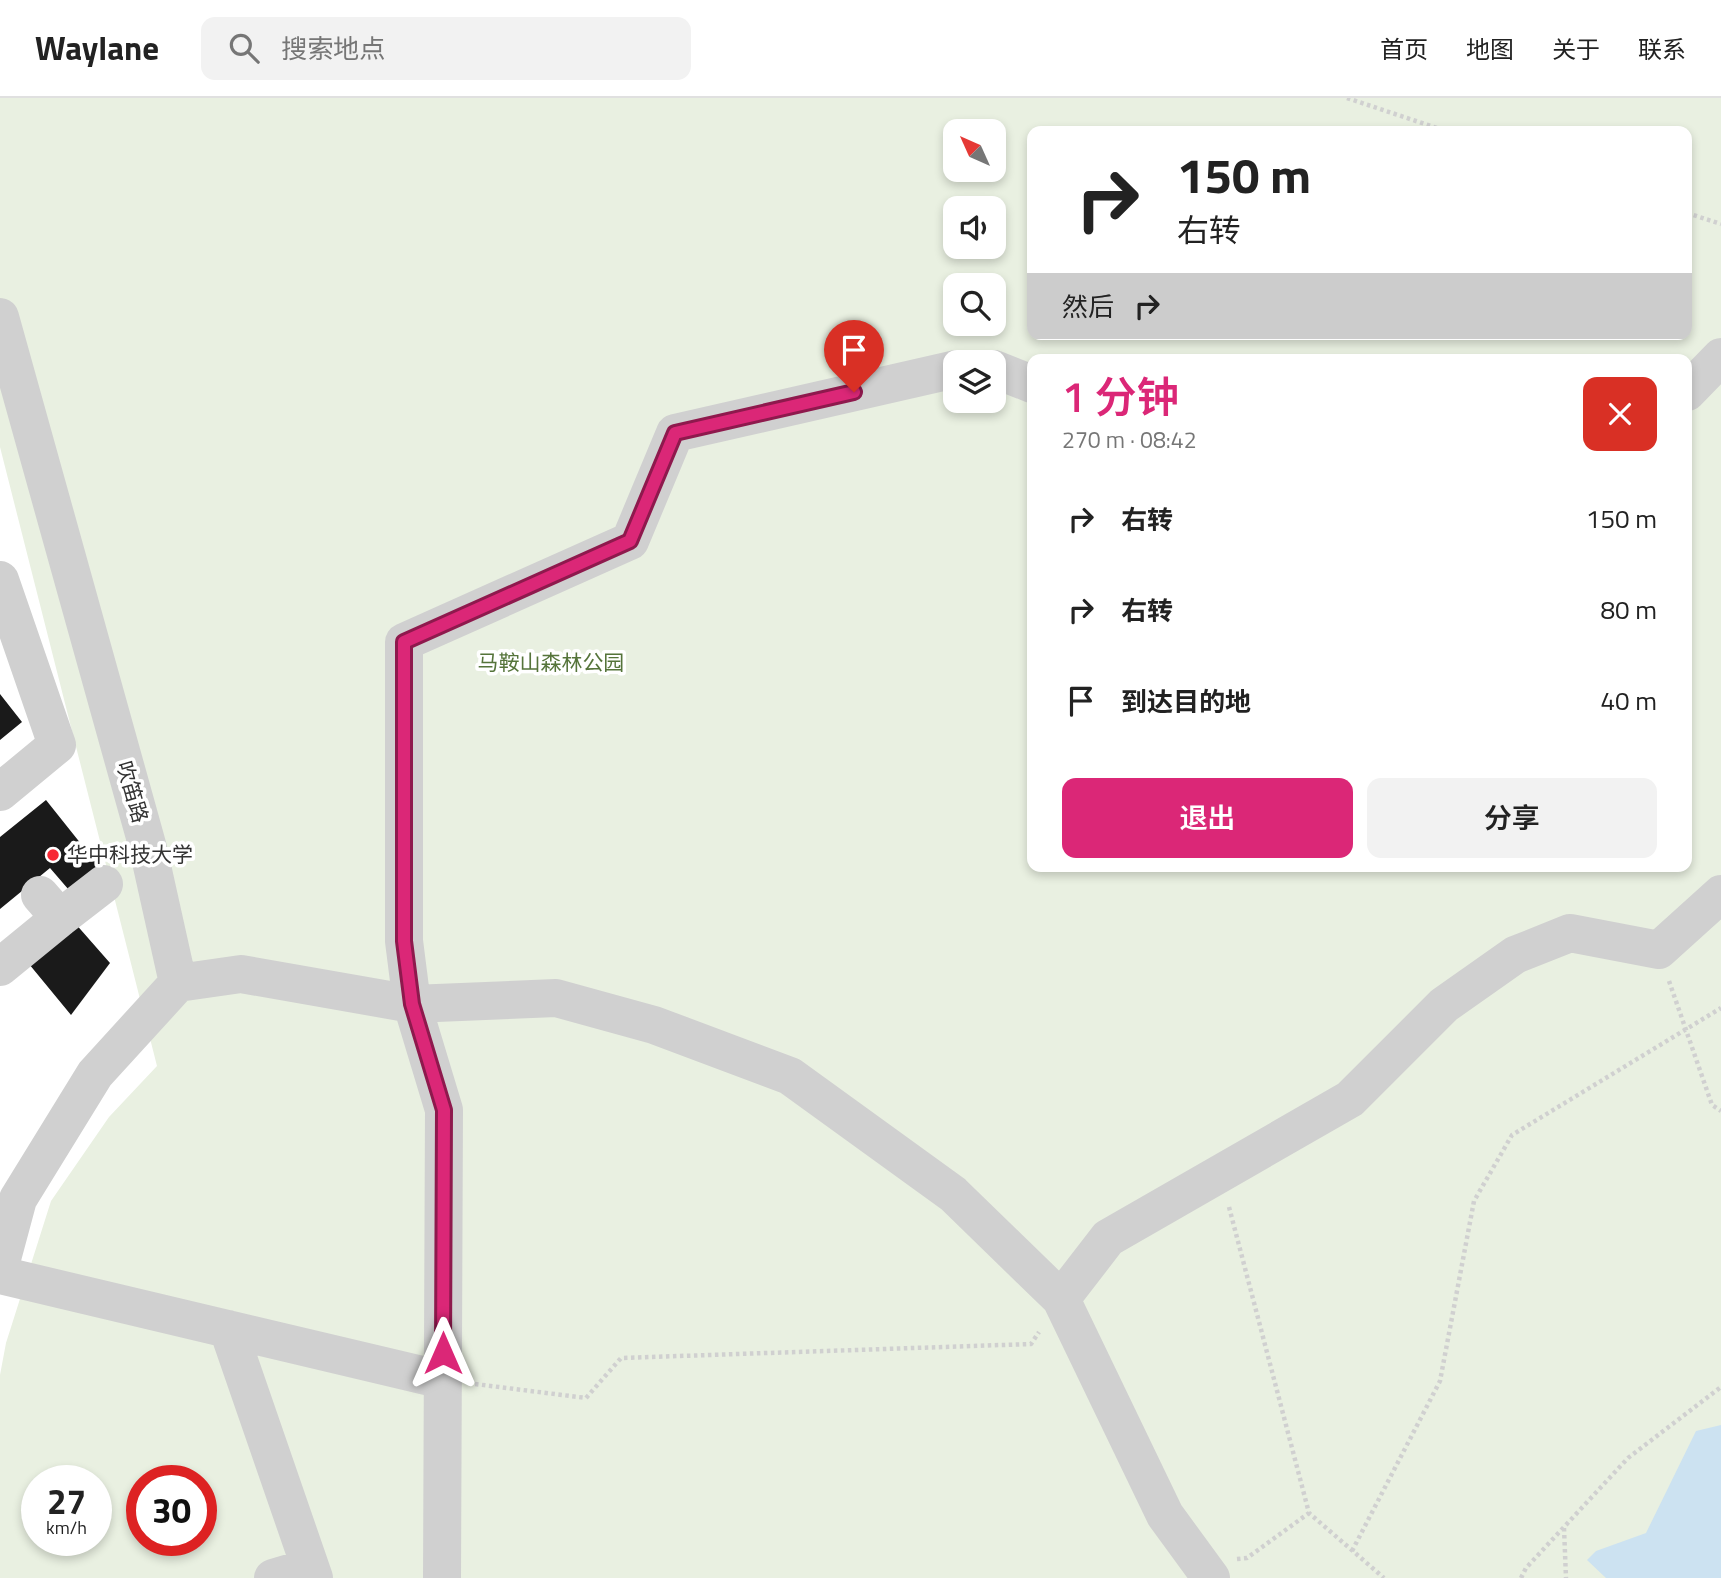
<!DOCTYPE html>
<html lang="zh">
<head>
<meta charset="utf-8">
<style>
	body { margin:0; font-family:"Titillium Web","Noto Sans SC",sans-serif; background:#f2f2f2; color:#222; height:100vh; display:flex; flex-direction:column; font-size:26px; white-space:nowrap }
	* { box-sizing:border-box; margin:0 }
	p { font-size:23px; color:#767676 }
	.icon { flex:none; width:38px; height:38px; fill:none; stroke:currentColor; stroke-width:2; stroke-linecap:round; stroke-linejoin:round }
	.map { position:relative; flex:1; overflow:hidden }
	.details { position:absolute; left:1027px; top:256px; width:665px; height:518px; display:flex; flex-direction:column; background:#fff; border-radius:14px; box-shadow:0 4px 10px #0003 }
	.details>* { flex:none }
	.banner { position:absolute; left:1027px; top:28px; width:665px; height:214px; border-radius:14px; box-shadow:0 4px 10px #0003; background:#fff; color:#222; overflow:hidden }
	.needle { width:46px; rotate:315deg }
	.tools { position:absolute; left:943px; top:21px; display:grid; gap:14px }
	.tools a { display:grid; place-items:center; width:63px; height:63px; border-radius:14px; background:#fff; box-shadow:0 4px 10px #0003; font-size:35px }
	.speed { position:absolute; left:21px; top:1367px; display:flex; gap:14px; font-size:35px; font-weight:700; text-align:center }
	.speed>* { display:grid; place-content:center; width:91px; height:91px; border-radius:50%; background:#fff; box-shadow:0 4px 10px #0003; line-height:1 }
	.speed small { font-size:18px; font-weight:400 }
	.speed .limit { border:10px solid #d22; background:#fff; color:#111 }
	.pin { position:absolute; display:grid; place-items:center; width:60px; height:60px; color:#fff; margin:-72px -30px; border-radius:50% 50% 50% 0; rotate:-45deg; box-shadow:0 0 7px #0007 }
	.pin .icon { rotate:45deg }
	.me { position:absolute; width:77px; margin:-38px; rotate:0deg; stroke-linejoin:round; filter:drop-shadow(0 0 5px #0008) }
	.turn { display:flex; align-items:center; gap:24px; height:147px; padding:0 35px; font-size:32px }
	.turn .icon { width:91px; height:91px; stroke-width:2.5 }
	.turn b { display:block; font-size:49px; line-height:60px }
	.then { display:flex; align-items:center; height:66px; padding:0 35px; background:#0003; gap:14px; font-size:26px }
	.round { display:grid; place-items:center; flex:none; width:74px; height:74px; border-radius:14px; background:#f2f2f2 }
	.headline { display:flex; align-items:center; justify-content:space-between; height:119px; padding:0 35px }
	h1 { font-size:42px; font-weight:600; line-height:52px; color:#db2777 }
	.button { display:flex; gap:14px; margin-top:auto; padding:14px 35px }
	.button a { flex:1; height:80px; border-radius:14px; background:#db2777; color:#fff; font-size:28px; font-weight:600; line-height:80px; text-align:center }
	.button a+a { background:#f2f2f2; color:#222 }
	ul { padding:0; list-style:none }
	li { display:flex; align-items:center; gap:21px; height:91px; padding:0 35px }
	li div { flex:1 }
	li b { display:block; font-size:26px }
	li em { font-style:normal }
	header { display:flex; align-items:center; gap:42px; box-sizing:border-box; height:98px; padding:0 35px; background:#fff; border-bottom:2px solid #e0e0e0 }
	header strong { font-size:33px }
	nav { display:flex; gap:38px; margin-inline-start:auto; font-size:24px }
	.search { width:490px; height:63px; background:#f2f2f2; display:flex; align-items:center; gap:18px; box-sizing:border-box; padding:0 24px; border-radius:14px; color:#767676; font-size:26px }
	.map>svg:first-child { display:block }
	.green { fill:#e9f0e1; fill-rule:evenodd }
	.water { fill:#cce2f1 }
	.building { fill:#1a1a1a }
	.lines { fill:none; stroke-linecap:round; stroke-linejoin:round }
	.path { stroke:#d0d0d0; stroke-width:4.5; stroke-dasharray:3.5 3.5; stroke-linecap:butt }
	.minor { stroke:#d0d0d0; stroke-width:38 }
	.route-casing { stroke:#8e194d; stroke-width:18 }
	.route { stroke:#db2777; stroke-width:12 }
	.poi-dot { fill:#f72834; stroke:#fff; stroke-width:2.5 }
	.labels { text-anchor:middle; stroke-width:7; stroke-linejoin:round; paint-order:stroke }
	.park-label { font-size:21px; fill:#55743a; stroke:#fff }
	.street-label { font-size:21px; fill:#333; stroke:#fff }
	.poi-label { font-size:21px; fill:#333; stroke:#fff; text-anchor:start }
</style>
</head>
<body>
<header>
<strong>Waylane</strong>
<div class="search"><svg class="icon" aria-label="search" viewBox="0 0 24 24"><circle cx="10" cy="10" r="6"/><path d="M15 15l6 6"/></svg>搜索地点</div>
<nav><a>首页</a><a>地图</a><a>关于</a><a>联系</a></nav>
</header>
<div class="map">
<svg width="1721" height="1480" viewBox="0 0 1721 1480">
	<rect width="100%" height="100%" fill="#fff"/>
	<path class="green" d="M0,0H1721V1480H0V1277L6,1245L51,1103L109,1019L157,968L0,349ZM956,33H994V72H956ZM1032,33H1687V236H1032ZM956,110H994V149H956ZM956,187H994V226H956ZM1032,261H1687V768H1032ZM956,264H994V303H956ZM37,1382H96V1442H37ZM142,1382H201V1442H142Z"/>
	<path class="water" d="M1721,1327V1480H1606L1587,1462L1596,1453L1646,1435L1696,1333Z"/>
	<path class="building" d="M0,596L22,624L0,642Z
		M46,702L105,776L75,799L50,770L0,811V739Z
		M74,824L110,865L71,917L29,866Z"/>
	<g class="lines">
		<path class="path" d="M1347,0L1446,33
			M1687,115L1721,126
			M1669,883L1712,1007L1721,1013
			M1229,1109L1309,1415L1384,1480
			M475,1286L586,1300L621,1260L1031,1246L1039,1234
			M1564,1430L1566,1480
			M1352,1453L1440,1283L1474,1103L1512,1037L1721,910
			M1237,1461L1247,1460L1309,1415
			M1521,1480L1526,1470L1628,1360L1721,1289"/>
		<path class="minor" d="M0,219L148,750L178,885L95,976L18,1101L0,1168
			M994,271L1032,286
			M1687,294L1721,259
			M0,482L57,647L0,694
			M60,820L104,786
			M0,869L60,820L40,797
			M178,885L241,876L412,906L556,900L654,927L790,978L953,1096L1061,1201L1165,1417L1211,1480
			M0,1177L443,1282
			M1061,1201L1108,1140L1350,1001L1444,907L1515,857L1570,835L1659,852L1721,796
			M228,1231L314,1480
			M273,1480L310,1469
			M442,1480L444,1012L412,906L404,843V544L630,443L675,335L956,271"/>
	</g>
	<g class="lines">
		<g class="route-casing">
			<path id="route" d="M443,1255L444,1012L412,906L404,843V544L630,443L675,335L854,294"/>
		</g>
		<use href="#route" class="route"/>
	</g>
	<circle class="poi-dot" cx="53" cy="757" r="7"/>
	<g class="labels">
		<g class="park-label">
			<text x="551" y="572">马鞍山森林公园</text>
		</g>
		<g class="street-label">
			<text transform="translate(132 694) rotate(74)" y="7">吹笛路</text>
		</g>
		<g class="poi-label">
			<text x="67" y="764">华中科技大学</text>
		</g>
	</g>
</svg>
<div class="tools">
<a><svg class="needle" viewBox="-14 -14 28 28"><path d="M0-13l5 13h-10z" fill="#e53935"/><path d="M0 13l5-13h-10z" fill="#767676"/></svg></a>
<a><svg class="icon" aria-label="sound" viewBox="0 0 24 24"><path d="M4 9h4l5-4v14l-5-4H4zM17 9q2 3 0 6"/></svg></a>
<a><svg class="icon" aria-label="search" viewBox="0 0 24 24"><circle cx="10" cy="10" r="6"/><path d="M15 15l6 6"/></svg></a>
<a><svg class="icon" aria-label="layers" viewBox="0 0 24 24"><path d="M12 4l9 5-9 5-9-5zM3 14l9 5 9-5"/></svg></a>
</div>
<div class="speed"><div>27<small>km/h</small></div><div class="limit">30</div></div>
<div class="pin" style="left:854px;top:294px;background:#d93025"><svg class="icon" aria-label="arrive" viewBox="0 0 24 24"><path d="M6 21V4h12l-3 4 3 4H6"/></svg></div>
<svg class="me" style="left:443px;top:1255px" viewBox="-20 -20 40 40"><path d="M0-17L14 15 0 8-14 15z" fill="#db2777" stroke="#fff" stroke-width="4"/></svg>
<div class="banner">
<div class="turn"><svg class="icon" aria-label="right" viewBox="0 0 24 24"><path d="M7 20v-9h11M14 6l5 5-5 5"/></svg><div><b>150 m</b>右转</div></div>
<div class="then">然后<svg class="icon" aria-label="right" viewBox="0 0 24 24"><path d="M7 20v-9h11M14 6l5 5-5 5"/></svg></div>
</div>
<section class="details">
<div class="headline"><div><h1>1 分钟</h1><p>270 m · 08:42</p></div><a class="round" style="background:#d93025;color:#fff"><svg class="icon" aria-label="close" viewBox="0 0 24 24"><path d="M6 6l12 12M18 6L6 18"/></svg></a></div>
<ul>
<li><svg class="icon" aria-label="right" viewBox="0 0 24 24"><path d="M7 20v-9h11M14 6l5 5-5 5"/></svg><div><b>右转</b></div><em>150 m</em></li>
<li><svg class="icon" aria-label="right" viewBox="0 0 24 24"><path d="M7 20v-9h11M14 6l5 5-5 5"/></svg><div><b>右转</b></div><em>80 m</em></li>
<li><svg class="icon" aria-label="arrive" viewBox="0 0 24 24"><path d="M6 21V4h12l-3 4 3 4H6"/></svg><div><b>到达目的地</b></div><em>40 m</em></li>
</ul>
<div class="button"><a>退出</a><a>分享</a></div>
</section>
</div>
</body>
</html>
